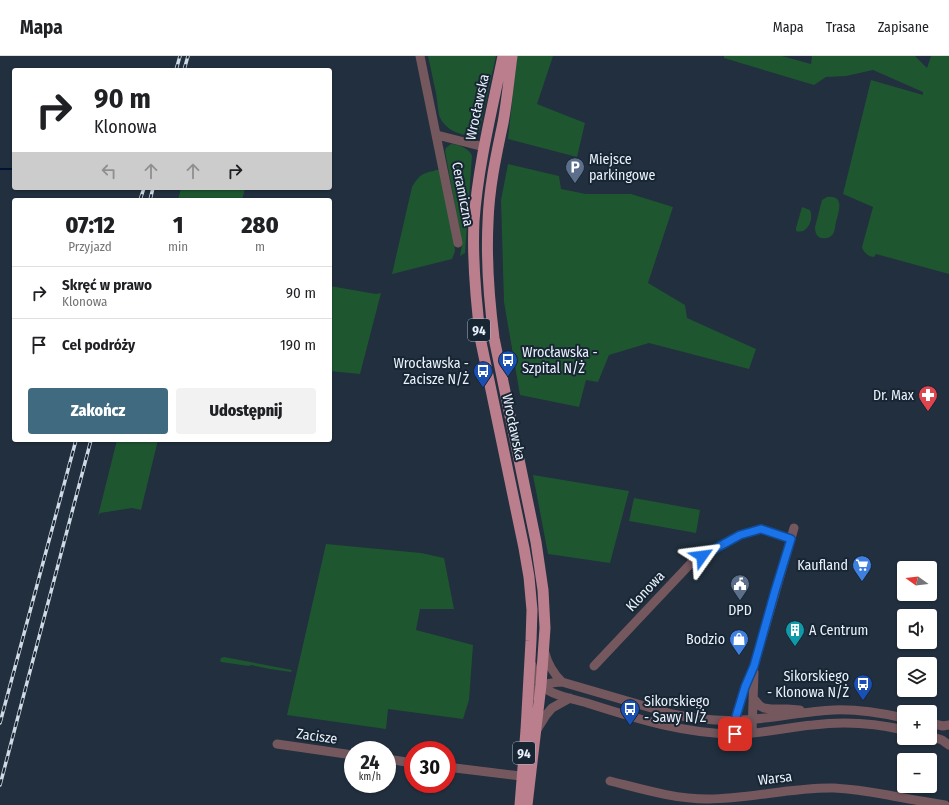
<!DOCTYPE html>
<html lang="pl">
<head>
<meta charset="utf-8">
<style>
	body { margin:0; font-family:"Fira Sans Condensed",sans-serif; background:#f2f2f2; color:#202124; height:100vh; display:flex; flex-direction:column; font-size:15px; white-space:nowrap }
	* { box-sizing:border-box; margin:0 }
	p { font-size:13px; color:#757577 }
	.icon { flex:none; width:22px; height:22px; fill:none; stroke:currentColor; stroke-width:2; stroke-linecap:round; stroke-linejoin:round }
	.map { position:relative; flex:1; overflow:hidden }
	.sheet { position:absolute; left:12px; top:142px; width:320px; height:244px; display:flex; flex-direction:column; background:#fff; border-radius:4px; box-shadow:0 1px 3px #0004 }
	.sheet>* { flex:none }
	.hud { position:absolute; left:12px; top:12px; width:320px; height:122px; border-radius:4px; box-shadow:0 1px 3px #0004; background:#fff; color:#202124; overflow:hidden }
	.needle { width:26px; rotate:285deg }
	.tools { position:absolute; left:897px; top:505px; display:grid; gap:8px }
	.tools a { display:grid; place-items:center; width:40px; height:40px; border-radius:4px; background:#fff; box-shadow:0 1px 3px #0004; font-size:20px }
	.speed { position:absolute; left:344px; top:685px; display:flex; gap:8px; font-size:20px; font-weight:700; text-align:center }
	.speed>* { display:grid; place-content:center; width:52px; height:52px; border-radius:50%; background:#fff; box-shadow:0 1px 3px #0004; line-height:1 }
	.speed small { font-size:10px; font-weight:400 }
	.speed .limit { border:6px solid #d22; background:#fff; color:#111 }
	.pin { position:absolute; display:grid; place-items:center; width:34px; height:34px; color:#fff; margin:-17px; border-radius:8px; box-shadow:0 2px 6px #0006 }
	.me { position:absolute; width:44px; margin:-22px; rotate:59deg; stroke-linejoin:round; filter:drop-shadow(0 0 3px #0008) }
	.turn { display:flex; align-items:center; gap:14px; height:84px; padding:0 16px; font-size:18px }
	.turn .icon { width:52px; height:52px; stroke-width:2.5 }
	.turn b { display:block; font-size:28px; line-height:34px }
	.lanes { display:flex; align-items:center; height:38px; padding:0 16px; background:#0003; justify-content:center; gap:20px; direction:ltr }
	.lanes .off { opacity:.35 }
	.eta { display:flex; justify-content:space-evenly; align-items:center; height:68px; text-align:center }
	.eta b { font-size:24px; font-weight:800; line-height:28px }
	.cta { display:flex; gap:8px; margin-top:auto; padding:8px 16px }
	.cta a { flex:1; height:46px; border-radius:4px; background:#406a7f; color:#fff; font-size:16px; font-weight:800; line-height:46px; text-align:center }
	.cta a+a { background:#f2f2f2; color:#202124 }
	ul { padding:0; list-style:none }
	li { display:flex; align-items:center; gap:12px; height:52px; padding:0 16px; border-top:1px solid #e0e0e0 }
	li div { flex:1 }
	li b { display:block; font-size:15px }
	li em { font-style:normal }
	header { display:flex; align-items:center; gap:24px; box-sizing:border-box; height:56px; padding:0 20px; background:#fff; border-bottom:1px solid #e0e0e0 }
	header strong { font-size:19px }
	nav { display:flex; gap:22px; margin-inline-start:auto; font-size:14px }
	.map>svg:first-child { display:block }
	.green { fill:#1e5630 }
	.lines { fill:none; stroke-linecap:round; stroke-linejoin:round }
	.stream { stroke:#001335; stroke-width:2 }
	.minor { stroke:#75575e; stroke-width:9 }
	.major { stroke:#ba7e8d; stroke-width:11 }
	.rail-casing { stroke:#d0dae4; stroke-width:3.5 }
	.rail { stroke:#182533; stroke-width:2; stroke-dasharray:6; stroke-linecap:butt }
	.route-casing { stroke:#114b97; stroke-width:10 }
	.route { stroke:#1a73e8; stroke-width:7 }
	.labels { text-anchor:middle; stroke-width:4; stroke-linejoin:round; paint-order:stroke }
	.shield { fill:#182533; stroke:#abb5c0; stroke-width:1 }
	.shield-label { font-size:13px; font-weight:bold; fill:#eaf3fd }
	.street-label { font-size:14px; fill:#eaf3fd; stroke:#182533 }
	.poi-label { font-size:14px; fill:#eaf3fd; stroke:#182533; text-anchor:end }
</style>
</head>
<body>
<header>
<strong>Mapa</strong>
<nav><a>Mapa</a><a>Trasa</a><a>Zapisane</a></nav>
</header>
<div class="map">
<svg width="949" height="749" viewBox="0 0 949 749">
	<rect width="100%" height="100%" fill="#212f3e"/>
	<path class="green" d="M428,0H496L479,76L475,80C461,80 444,74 439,59C438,52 437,44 436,37C433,25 431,12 428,0Z
		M517,0H553L537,48L585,67L577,101L508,83Z
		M724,0H782L811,8L812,0H915L927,12L931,0H949V218L876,198L874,201C869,201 863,196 862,191L873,151L843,138L871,24L923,39V36L873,14L846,20L826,21L814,29L724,2Z
		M451,88C459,88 470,93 472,100L465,197L460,200L462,188L445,95L446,92Z
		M508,108L559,120L561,133L586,138H631L673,151L648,227L685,249L687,262L756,293L749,313L649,287L609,299L598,326L586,324L579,351L520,339L504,246L501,144Z
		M436,114H439L454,185L455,195L452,203L392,218L412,131C415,126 419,119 426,117C430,115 432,116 436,114Z
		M181,132H245L242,144H178Z
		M827,141C845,139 839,155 836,166C835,170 835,175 833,178C830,182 826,183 821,182C816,180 815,176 815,171L822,144Z
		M802,151L810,154C814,162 808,179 796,175V172Z
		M330,230L376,238L381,237L360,318L330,315Z
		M117,384H158L141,454L132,452L100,457L98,460Z
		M533,419L629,435L610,507L548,498Z
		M634,442L700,454L696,477L629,465Z
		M326,488L421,497L444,502L454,553H420L416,574L473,589L469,644L463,663L388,653L386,673L287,659Z
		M224,601L292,614L291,616L270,613L251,609L249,610L221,606L220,604L221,602Z"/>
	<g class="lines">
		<path class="stream" d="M0,113H14"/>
		<path class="minor" d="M420,0L458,187
			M437,79L484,91
			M545,597C548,609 554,618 562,626
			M532,609C533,614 534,619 536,623C545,639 571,642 587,647C637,663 688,679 741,678C765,677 789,671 813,669C844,665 874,667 904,674
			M594,610L693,505L740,479L761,473L791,483
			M753,642L760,650L764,652L771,653H787L800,654
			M528,645C536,628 544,627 562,626L672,658C699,664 727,666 755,663C781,661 807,655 834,654C857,653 881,657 904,662
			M930,667L943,670L949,669
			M536,675L546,659L552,652L570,642
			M752,677L754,616
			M735,678V664L745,631L754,610L794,472
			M930,680L942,684L949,689
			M277,688L353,699
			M387,703L413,707
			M447,711L521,720
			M610,725C642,733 674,743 708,743C750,743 792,731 834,732C852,733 871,736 888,739C907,743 926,746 945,749"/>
		<path class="major" d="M503,0C492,54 478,109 474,165C472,205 476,246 481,286L524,492L529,521L532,554L531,585L526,674L520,749
			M512,0C509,22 507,45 503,67C496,100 489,132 488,166C486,205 489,243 494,282L536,486L543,534L545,572L541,629L527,749"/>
		<g class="rail-casing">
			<path id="rail" d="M176,14L180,0
				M184,14L188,0
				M140,144L144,132
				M150,144L153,132
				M0,667L76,384
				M0,729L91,384"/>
		</g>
		<use href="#rail" class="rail"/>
	</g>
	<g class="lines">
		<g class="route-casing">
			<path id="route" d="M702,500L740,479L761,473L791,483L775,535L754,610L745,631L735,664V678"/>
		</g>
		<use href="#route" class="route"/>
	</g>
	<defs>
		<g id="parking-pin" transform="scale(1)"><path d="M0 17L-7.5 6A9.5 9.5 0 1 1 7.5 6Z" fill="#5c6f8a" stroke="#182533"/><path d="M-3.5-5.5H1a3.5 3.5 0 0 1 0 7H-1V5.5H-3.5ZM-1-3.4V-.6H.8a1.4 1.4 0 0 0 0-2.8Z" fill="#fff"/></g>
		<g id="bus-pin" transform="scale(1)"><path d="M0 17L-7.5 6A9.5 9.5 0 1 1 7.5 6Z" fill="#1a4fb4" stroke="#182533"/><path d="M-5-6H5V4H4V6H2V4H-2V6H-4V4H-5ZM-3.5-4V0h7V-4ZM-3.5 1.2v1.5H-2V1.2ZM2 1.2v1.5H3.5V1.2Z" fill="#fff"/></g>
		<g id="pharmacy-pin" transform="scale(1)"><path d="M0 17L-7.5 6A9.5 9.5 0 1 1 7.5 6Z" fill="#e0444e" stroke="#182533"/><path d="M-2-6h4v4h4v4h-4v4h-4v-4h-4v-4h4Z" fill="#fff"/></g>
		<g id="supermarket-pin" transform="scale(1)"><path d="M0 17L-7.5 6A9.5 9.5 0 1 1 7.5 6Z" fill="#3f7fe0" stroke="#182533"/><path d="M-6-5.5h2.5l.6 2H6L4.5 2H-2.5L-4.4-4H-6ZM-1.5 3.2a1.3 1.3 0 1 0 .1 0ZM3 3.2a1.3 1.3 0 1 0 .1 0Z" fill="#fff"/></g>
		<g id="civic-pin" transform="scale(1)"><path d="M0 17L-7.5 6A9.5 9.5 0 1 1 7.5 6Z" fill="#5c6f8a" stroke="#182533"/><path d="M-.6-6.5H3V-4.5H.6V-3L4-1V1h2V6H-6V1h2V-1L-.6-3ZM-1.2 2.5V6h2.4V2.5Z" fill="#fff"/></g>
		<g id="building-pin" transform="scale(1)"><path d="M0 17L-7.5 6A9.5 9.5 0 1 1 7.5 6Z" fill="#0f9aa8" stroke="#182533"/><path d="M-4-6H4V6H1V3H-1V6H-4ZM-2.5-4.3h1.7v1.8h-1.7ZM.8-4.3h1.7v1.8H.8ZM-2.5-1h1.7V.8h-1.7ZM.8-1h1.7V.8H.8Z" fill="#fff"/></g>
		<g id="shop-pin" transform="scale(1)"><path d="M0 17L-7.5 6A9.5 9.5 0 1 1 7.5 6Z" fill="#3f7fe0" stroke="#182533"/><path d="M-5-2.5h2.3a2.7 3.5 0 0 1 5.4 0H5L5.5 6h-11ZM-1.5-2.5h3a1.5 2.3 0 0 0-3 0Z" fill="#fff"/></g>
	</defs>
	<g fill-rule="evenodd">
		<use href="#parking-pin" x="575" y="111"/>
		<use href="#bus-pin" x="508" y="304"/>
		<use href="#bus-pin" x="483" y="315"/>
		<use href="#pharmacy-pin" x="928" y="339"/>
		<use href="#supermarket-pin" x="862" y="509"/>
		<use href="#civic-pin" x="740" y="528"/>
		<use href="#building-pin" x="795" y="574"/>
		<use href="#shop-pin" x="739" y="583"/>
		<use href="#bus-pin" x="863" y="628"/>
		<use href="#bus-pin" x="630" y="653"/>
	</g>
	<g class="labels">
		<g class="shield">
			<rect x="468" y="263" width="22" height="22" rx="3"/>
			<rect x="513" y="686" width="22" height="22" rx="3"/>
		</g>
		<g class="shield-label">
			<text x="479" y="279">94</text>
			<text x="524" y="702">94</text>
		</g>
		<g class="street-label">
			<text transform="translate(477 51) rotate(-78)" y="5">Wrocławska</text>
			<text transform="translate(463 138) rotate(79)" y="5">Ceramiczna</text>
			<text transform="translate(514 371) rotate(78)" y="5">Wrocławska</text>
			<text transform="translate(645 535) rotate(-47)" y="5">Klonowa</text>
			<text transform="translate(317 680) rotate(8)" y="5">Zacisze</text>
			<text transform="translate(775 722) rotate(-7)" y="5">Warsa</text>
		</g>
		<g class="poi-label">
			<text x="589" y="108" text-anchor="start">Miejsce<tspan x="589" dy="16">parkingowe</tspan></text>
			<text x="522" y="301" text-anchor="start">Wrocławska -<tspan x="522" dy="16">Szpital N/Ż</tspan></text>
			<text x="469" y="312">Wrocławska -<tspan x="469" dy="16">Zacisze N/Ż</tspan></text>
			<text x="914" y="344">Dr. Max</text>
			<text x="848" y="514">Kaufland</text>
			<text x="740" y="559" text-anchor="middle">DPD</text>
			<text x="809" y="579" text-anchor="start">A Centrum</text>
			<text x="725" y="588">Bodzio</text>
			<text x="849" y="625">Sikorskiego<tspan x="849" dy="16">- Klonowa N/Ż</tspan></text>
			<text x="644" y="650" text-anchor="start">Sikorskiego<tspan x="644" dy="16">- Sawy N/Ż</tspan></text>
		</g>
	</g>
</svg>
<div class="tools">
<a><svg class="needle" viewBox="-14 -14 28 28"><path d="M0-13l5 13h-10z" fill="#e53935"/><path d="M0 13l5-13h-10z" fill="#757577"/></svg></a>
<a><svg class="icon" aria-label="sound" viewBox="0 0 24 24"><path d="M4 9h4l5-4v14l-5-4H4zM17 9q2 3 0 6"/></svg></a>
<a><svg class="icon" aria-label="layers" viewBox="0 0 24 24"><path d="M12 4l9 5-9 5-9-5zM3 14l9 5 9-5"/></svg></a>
<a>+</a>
<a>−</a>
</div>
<div class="speed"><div>24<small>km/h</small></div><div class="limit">30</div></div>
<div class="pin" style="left:735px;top:678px;background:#d93025"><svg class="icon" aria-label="arrive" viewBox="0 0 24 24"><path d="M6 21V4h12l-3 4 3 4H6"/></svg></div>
<svg class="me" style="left:702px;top:500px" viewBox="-20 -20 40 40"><path d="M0-17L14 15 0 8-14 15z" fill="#1a73e8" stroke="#fff" stroke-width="4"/></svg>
<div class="hud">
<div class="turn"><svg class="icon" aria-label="right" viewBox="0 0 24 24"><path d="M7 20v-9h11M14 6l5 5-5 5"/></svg><div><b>90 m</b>Klonowa</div></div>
<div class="lanes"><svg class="icon off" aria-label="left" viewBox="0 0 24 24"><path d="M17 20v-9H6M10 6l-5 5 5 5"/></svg><svg class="icon off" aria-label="ahead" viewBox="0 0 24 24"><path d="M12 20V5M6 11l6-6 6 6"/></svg><svg class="icon off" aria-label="ahead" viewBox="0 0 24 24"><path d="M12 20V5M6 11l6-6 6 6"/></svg><svg class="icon" aria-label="right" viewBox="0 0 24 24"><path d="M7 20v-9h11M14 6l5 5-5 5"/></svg></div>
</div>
<section class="sheet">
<div class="eta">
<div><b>07:12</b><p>Przyjazd</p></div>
<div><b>1</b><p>min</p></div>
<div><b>280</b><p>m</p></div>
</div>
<ul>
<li><svg class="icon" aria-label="right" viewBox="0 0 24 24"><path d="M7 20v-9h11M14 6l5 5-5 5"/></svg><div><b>Skręć w prawo</b><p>Klonowa</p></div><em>90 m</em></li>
<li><svg class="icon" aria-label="arrive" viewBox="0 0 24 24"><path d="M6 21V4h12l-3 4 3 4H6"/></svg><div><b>Cel podróży</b></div><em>190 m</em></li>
</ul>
<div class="cta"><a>Zakończ</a><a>Udostępnij</a></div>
</section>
</div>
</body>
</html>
